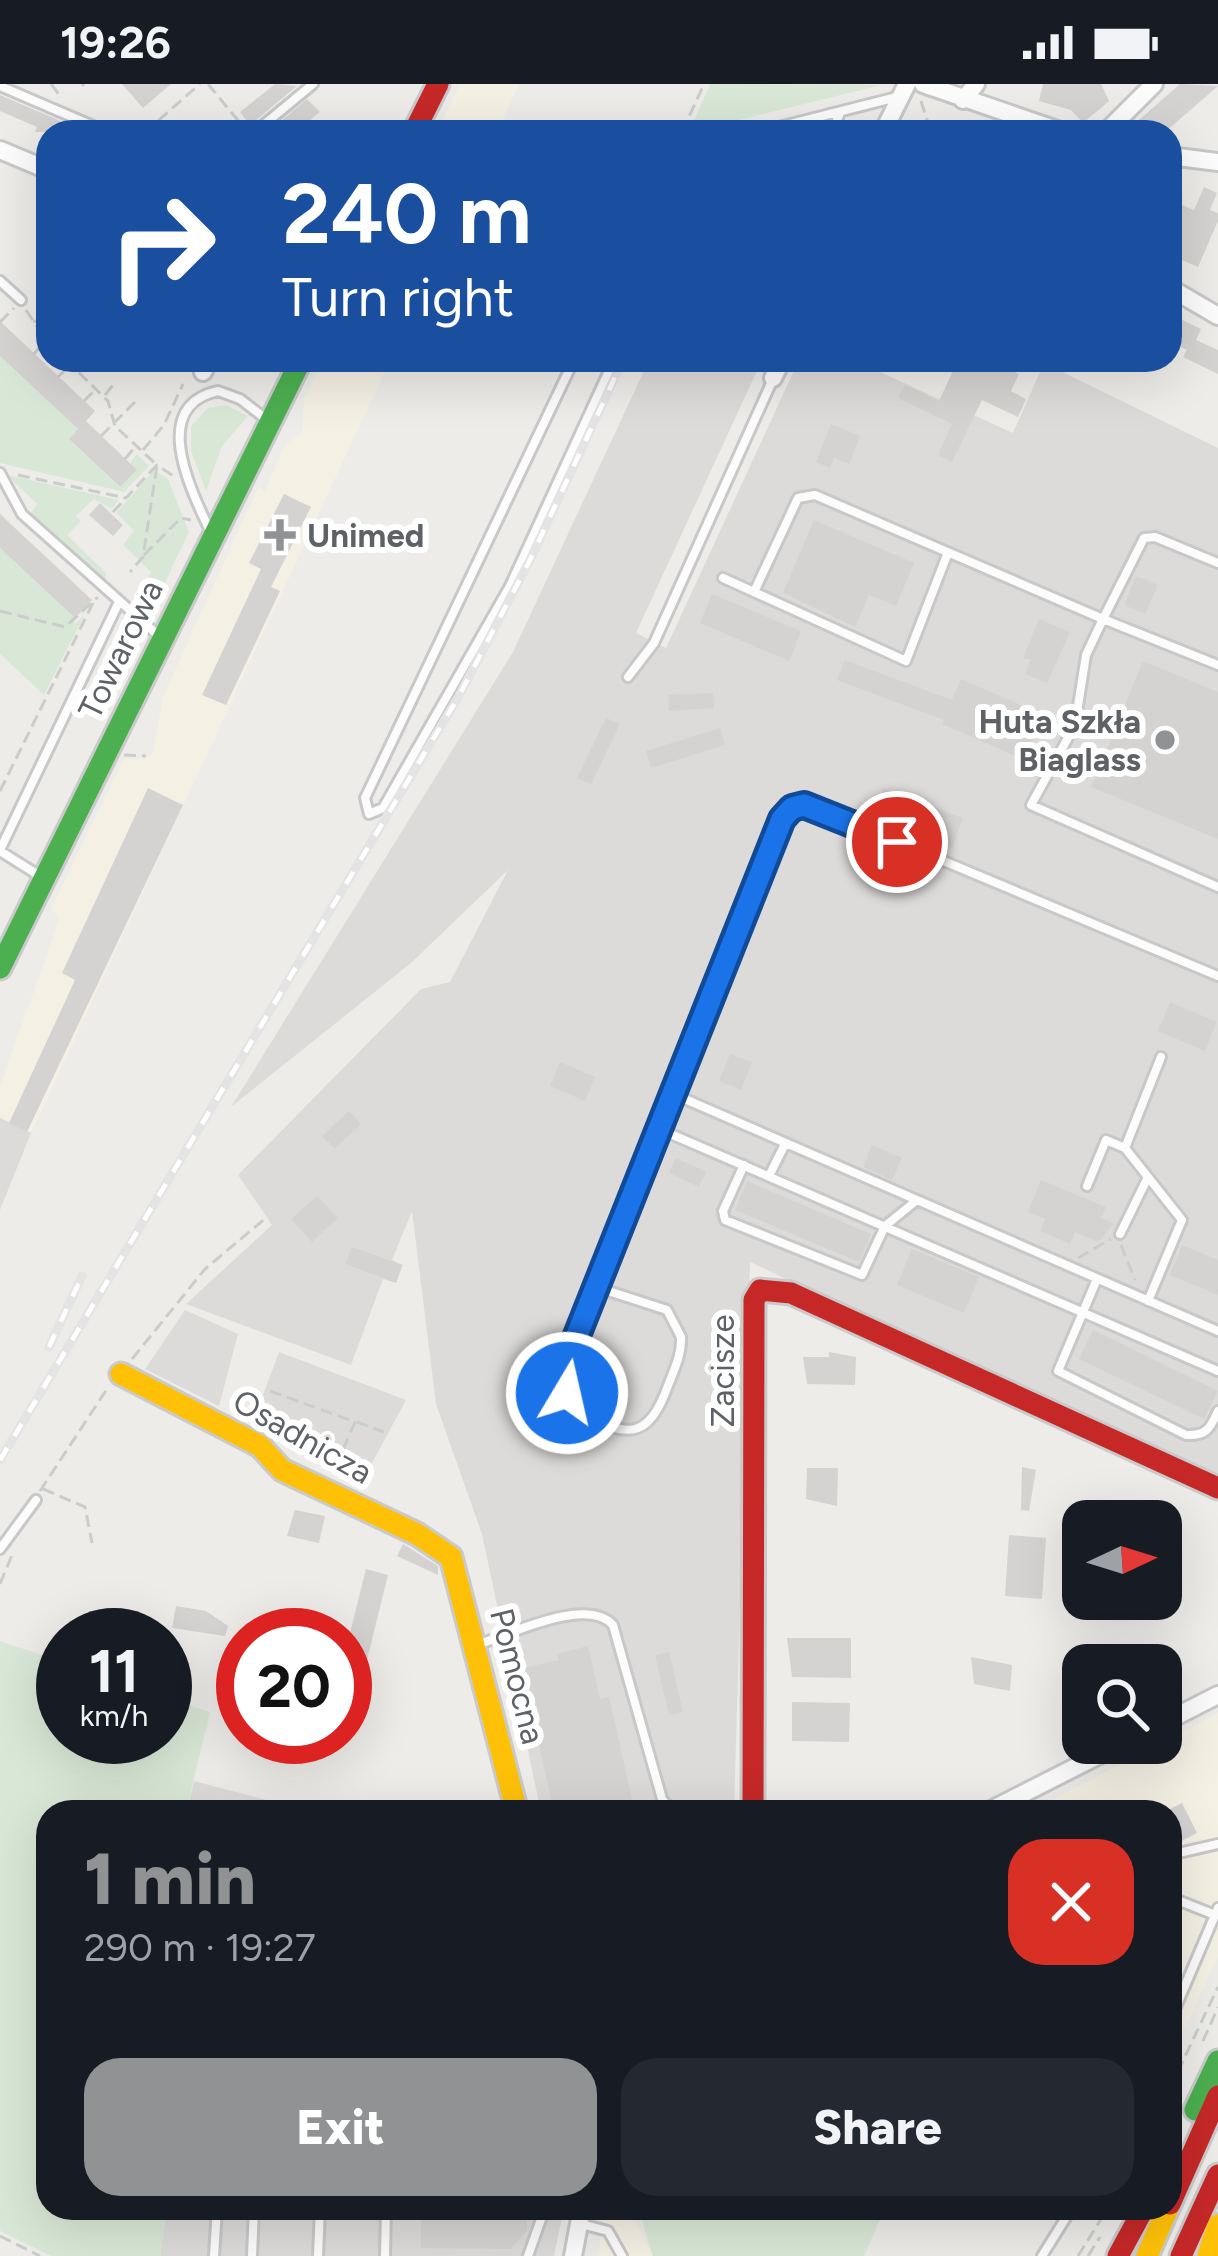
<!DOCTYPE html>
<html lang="en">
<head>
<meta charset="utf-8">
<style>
	body { margin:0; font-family:Figtree,sans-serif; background:#242831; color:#f1f3f6; height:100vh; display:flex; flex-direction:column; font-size:45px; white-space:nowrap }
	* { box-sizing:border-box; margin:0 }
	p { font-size:39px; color:#9ea1a6 }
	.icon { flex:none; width:66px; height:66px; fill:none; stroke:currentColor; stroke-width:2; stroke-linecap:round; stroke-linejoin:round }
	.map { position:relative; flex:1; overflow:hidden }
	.side { position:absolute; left:36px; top:1716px; width:1146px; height:420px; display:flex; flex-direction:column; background:#171b24; border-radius:36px; box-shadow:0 12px 48px #0002 }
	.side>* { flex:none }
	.top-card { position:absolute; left:36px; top:36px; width:1146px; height:252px; border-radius:36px; box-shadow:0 12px 48px #0002; background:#1a4fa0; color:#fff; overflow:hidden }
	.needle { width:78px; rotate:86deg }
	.tools { position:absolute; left:1062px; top:1416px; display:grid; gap:24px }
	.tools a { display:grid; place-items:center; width:120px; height:120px; border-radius:24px; background:#171b24; box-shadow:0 12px 48px #0002; font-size:60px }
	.speed { position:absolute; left:36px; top:1524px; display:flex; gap:24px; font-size:60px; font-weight:700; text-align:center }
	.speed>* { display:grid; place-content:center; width:156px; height:156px; border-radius:50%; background:#171b24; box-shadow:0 12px 48px #0002; line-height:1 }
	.speed small { font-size:30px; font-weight:400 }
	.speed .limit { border:18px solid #d22; background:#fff; color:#111 }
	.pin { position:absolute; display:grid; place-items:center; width:102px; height:102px; color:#fff; margin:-51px; border:6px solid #fff; border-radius:50%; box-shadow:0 3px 12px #0007 }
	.me { position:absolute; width:132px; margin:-66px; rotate:9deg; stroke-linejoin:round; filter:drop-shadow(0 0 9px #0008) }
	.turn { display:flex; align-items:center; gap:42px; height:252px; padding:0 48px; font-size:54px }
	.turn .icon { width:156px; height:156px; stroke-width:2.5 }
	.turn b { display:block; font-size:84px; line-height:102px }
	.round { display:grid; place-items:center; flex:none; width:126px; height:126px; border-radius:36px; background:#242831 }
	.headline { display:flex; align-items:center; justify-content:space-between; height:204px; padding:0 48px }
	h1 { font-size:72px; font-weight:800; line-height:90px; color:#909294 }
	.primary-button { display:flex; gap:24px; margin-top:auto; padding:24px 48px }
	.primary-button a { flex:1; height:138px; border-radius:36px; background:#909294; color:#fff; font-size:48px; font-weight:800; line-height:138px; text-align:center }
	.primary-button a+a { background:#242831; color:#f1f3f6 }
	.status { display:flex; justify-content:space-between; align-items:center; height:84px; padding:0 60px; background:#171b24; direction:ltr }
	.status svg { height:33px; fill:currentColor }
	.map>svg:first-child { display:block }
	.commercial { fill:#f5f0e4 }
	.industrial { fill:#dddbd9 }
	.green { fill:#d9e8d6 }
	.building { fill:#d4d3d2 }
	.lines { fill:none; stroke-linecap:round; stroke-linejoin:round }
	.lane-casing { stroke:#c8c8c8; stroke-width:14 }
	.street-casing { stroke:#c8c8c8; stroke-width:22 }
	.fast-casing { stroke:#cacaca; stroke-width:27 }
	.slow-casing { stroke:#cacaca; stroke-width:27 }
	.jam-casing { stroke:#cacaca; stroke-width:27 }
	.path { stroke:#cacecb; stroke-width:3; stroke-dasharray:12 6; stroke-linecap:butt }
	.lane { stroke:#fcfcfc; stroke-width:8 }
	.street { stroke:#fcfcfc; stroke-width:16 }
	.fast { stroke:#4caf50; stroke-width:21 }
	.slow { stroke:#ffc107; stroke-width:21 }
	.jam { stroke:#c62828; stroke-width:21 }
	.rail-casing { stroke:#e3e4e3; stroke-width:9 }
	.rail { stroke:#fff; stroke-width:4.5; stroke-dasharray:14; stroke-linecap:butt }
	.route-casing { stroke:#114b97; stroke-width:30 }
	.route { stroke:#1a73e8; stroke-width:21 }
	.poi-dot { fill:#909294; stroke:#fff; stroke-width:4.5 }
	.labels { text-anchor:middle; stroke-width:12; stroke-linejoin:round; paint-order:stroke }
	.poi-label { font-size:33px; font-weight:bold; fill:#5e6266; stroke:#fff; text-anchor:start }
	.street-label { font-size:33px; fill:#5e6266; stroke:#fff }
</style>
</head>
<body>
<div class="status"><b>19:26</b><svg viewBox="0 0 49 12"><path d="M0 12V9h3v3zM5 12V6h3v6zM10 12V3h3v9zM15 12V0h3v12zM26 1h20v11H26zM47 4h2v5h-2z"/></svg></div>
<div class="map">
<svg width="1218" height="2172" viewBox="0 0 1218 2172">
	<rect width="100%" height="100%" fill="#edece9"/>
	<path class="commercial" d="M460,0H519L497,48H437Z
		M323,276H390L31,1049L0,1034V1002L60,835L51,825L125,673L133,677L153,670L163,613L258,404L265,407L285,362L302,349L304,315Z
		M1218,1629V1872L1170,1977V1728H1029Z
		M603,2124H629L653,2172H599Z"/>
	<path class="industrial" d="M649,276H762L636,549L666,564L799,276H854L1013,349L1044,279L1218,364V1397L750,1178L734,1728H541L482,1450L436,1320L412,1127L392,1176L403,1181L396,1199L383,1195L351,1281L186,1220L272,1141L238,1091L421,905L450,898L508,786L411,879L231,1023L513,568Z
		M0,1034L31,1049L0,1126Z
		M185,1226L238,1250L219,1322L145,1285Z
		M279,1268L406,1316L365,1392L252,1341Z
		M194,1697L312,1728H187Z
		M167,2124H564L554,2172H160Z"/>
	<path class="green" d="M710,0L859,1H882L689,48Z
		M0,272L78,345L69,355L119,403L136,386L130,379L137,370L149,382L124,408L0,379Z
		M226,321L248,332L222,362L206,407L191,367V342L208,324Z
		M154,386L168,395L189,448L148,534L134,522L151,488L123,461L134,446L116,429Z
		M7,391L119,416L112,425L94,415L76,432L81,437L67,451L106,489L105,500L30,431L37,420Z
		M0,464L75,534L74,541L85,530L44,611L0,570Z
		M0,1557L63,1578V1653H165V1613L210,1628L186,1728H48V2124H167L160,2172H51L0,2147Z
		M638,2124H885L864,2172H653Z"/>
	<path class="building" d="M122,0H171L143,24Z
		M275,0L297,2L250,41L240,28Z
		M1043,0H1101L1109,17L1083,39L1071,26L1039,17Z
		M1180,0L1218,2L1165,48H1150L1139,36Z
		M0,11L86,48H35L37,43L0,27Z
		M307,15L320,28L296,48H268Z
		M1204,103L1217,109L1210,126L1218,129V137L1198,183L1170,171V116L1194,126Z
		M1170,230L1201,245L1196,256L1218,266V290L1183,273L1187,266L1170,258Z
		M0,237L95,327L86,337L137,386L120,403L69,355L78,345L0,272Z
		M958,276H989L1019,290L1011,307L1026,315L1018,333L982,316L952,378L938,371L952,340L898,314L905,301L939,317Z
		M831,340L860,352L849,380L834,374L830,384L816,378Z
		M284,410L311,423L271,503L280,507L226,621L202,611L261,485L249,479Z
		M100,419L123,441L113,452L89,431Z
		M0,430L92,516L75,534L0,464Z
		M814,436L914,479L896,522L869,511L855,543L783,509Z
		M1136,492L1158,501L1145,530L1124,521Z
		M712,510L801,547L789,577L700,539Z
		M1039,535L1070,548L1047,599L1025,590L1031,576L1023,574Z
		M845,576L952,616L961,595L1044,631L1025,676L942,640L944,636L837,596Z
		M1143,577L1218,608V755L1091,703Z
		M713,609L714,624L669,627L668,611Z
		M606,634L620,640L591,700L577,694Z
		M720,644L725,661L651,684L646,667Z
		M148,704L183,721L27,1048L9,1039L75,896L62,889Z
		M883,704L963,734L952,764L872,733Z
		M1170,918L1217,938L1205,967L1158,947Z
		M730,970L752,978L741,1006L719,997Z
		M560,978L595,993L585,1017L550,1002Z
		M349,1027L361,1040L335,1065L322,1052Z
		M872,1061L902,1074L892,1096L863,1083Z
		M676,1074L706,1088L699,1103L669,1089Z
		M1041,1096L1106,1123L1101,1134L1114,1140L1098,1158L1075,1148L1070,1160L1040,1147L1045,1135L1028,1128Z
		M747,1097L871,1150L859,1178L735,1126Z
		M317,1112L338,1134L312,1158L291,1135Z
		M1182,1161L1218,1176V1211L1170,1191Z
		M352,1163L402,1181L396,1199L345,1180Z
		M912,1165L979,1193L964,1229L897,1201Z
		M1093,1246L1218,1307L1204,1335L1079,1275Z
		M829,1268L856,1273L855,1301L807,1300L803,1273H829Z
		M1022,1383L1036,1386L1029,1427L1021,1426Z
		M807,1384H838L837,1422L806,1415Z
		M295,1426L325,1432L319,1459L287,1452Z
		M1009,1451L1046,1454L1042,1515L1005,1512Z
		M403,1460L438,1482V1491L397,1472Z
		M366,1485L388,1491L361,1600L345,1596V1569Z
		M176,1522L206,1527L228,1542L225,1552L172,1544Z
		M787,1554H851V1594L792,1593Z
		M588,1562L600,1615L609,1613L635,1728H554L529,1615L521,1617L513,1586L559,1576L557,1570Z
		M669,1568L683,1628L669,1631L655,1571Z
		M971,1573L1012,1581L1010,1607L974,1600Z
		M792,1618L850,1619L849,1658L792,1657Z
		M1182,1719L1197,1749L1170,1763V1725Z
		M421,2124H527V2146L511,2165L421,2164Z"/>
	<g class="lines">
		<g class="lane-casing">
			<path id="lane" d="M0,2L107,48
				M255,48L313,0
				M759,48L897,13
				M832,48L840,29
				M0,197L21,216
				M574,276L365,714L369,730L383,724L510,502L614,276
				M0,389L22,430L160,553
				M211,449C193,410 147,322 218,307L240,315L266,335
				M1218,479L1155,453L1144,454L1103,535L1218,581
				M723,494L906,577L947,471
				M754,508L798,414L815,411L1103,535L1086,571L1075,641L1031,721L1218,803
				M628,593L654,559L773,295
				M0,766L118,520
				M0,767L43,794
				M671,1009L1218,1247
				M659,1045L1218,1287
				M744,1081L723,1127L725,1136L862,1191L885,1142L917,1116
				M769,1092L785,1060
				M1087,1102L1106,1056L1125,1064
				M1120,1150L1148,1093
				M1097,1195L1058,1287L1186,1351C1206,1352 1210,1345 1218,1327
				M596,1203L667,1226L681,1253C682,1269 675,1284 669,1299C647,1361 626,1351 575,1328L562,1289L732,855L792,724H817L1218,892
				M1148,1217L1182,1136L1125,1064L1161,973
				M0,1465L36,1416
				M477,1561C511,1550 586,1512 613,1541L662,1715L673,1728
				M1170,1771L1218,1760
				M1170,1813L1215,1831
				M1170,1937L1218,1824
				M581,2140L608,2147L622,2172
				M214,2172L217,2124
				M252,2172L254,2124
				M318,2172L320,2124
				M385,2172L386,2124
				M528,2172L545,2124
				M1042,2172L1072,2124"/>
		</g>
		<g class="street-casing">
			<path id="street" d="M923,0L1063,48
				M963,16L976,0
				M883,48L907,0
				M1106,48L1154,0
				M0,66L48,86
				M1170,72L1218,78
				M1170,204L1218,232
				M203,288L210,276
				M773,294L782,276
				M1161,1640L1218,1611
				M987,1728L1123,1659
				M573,2172L582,2124"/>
		</g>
		<g class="fast-casing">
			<path id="fast" d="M0,884L301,276
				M1195,2026L1218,1977"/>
		</g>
		<g class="slow-casing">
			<path id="slow" d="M121,1290L260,1362L282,1386L417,1450L451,1473L517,1728
				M1147,2172L1168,2124
				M1208,2172L1218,2141"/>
		</g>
		<g class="jam-casing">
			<path id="jam" d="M414,48L438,0
				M753,1728L754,1216L760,1206L791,1209L1218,1404
				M1170,2120L1218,2012
				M1118,2172L1144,2124
				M1181,2172L1218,2091"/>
		</g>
		<path class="path" d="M51,0L61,13
			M82,0L84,2
			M208,0L245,45
			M921,17L931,48
			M145,48L200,0
			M682,48L704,0
			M26,226L48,259
			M33,237L48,238
			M0,238L14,224
			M34,270L44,258
			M66,276L108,317L115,342L157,381L143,473L130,488
			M58,293L75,276
			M105,311L113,301
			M84,317L95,306
			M101,352L139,314
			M143,366L164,341L183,300
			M125,375L135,363
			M18,391L126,414L157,381L175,393
			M113,428L125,415
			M144,471L181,434L191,436
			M0,527L65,543L98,513
			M124,671L146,672
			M0,707L93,519
			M1121,1161L1135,1196
			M1078,1174L1111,1155
			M132,1275L205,1185L267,1133
			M270,1307L355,1338L333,1389
			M357,1338L384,1348
			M43,1405L85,1423L92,1459
			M40,1407L107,1305
			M0,1500L12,1471
			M1203,1957L1218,1923
			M1170,2004L1218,1903
			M0,2152L40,2172
			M1078,2172L1108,2124
			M1088,2172L1100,2153"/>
		<use href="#lane" class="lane"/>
		<use href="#street" class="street"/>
		<use href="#fast" class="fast"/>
		<use href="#slow" class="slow"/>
		<use href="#jam" class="jam"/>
		<g class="rail-casing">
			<path id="rail" d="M49,1263L82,1192
				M0,1376L459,612L530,476L623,276"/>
		</g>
		<use href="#rail" class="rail"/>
	</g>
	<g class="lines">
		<g class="route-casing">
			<path id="route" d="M567,1309L562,1289L782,735L792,724L804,721L897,758"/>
		</g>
		<use href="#route" class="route"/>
	</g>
	<g class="poi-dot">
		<path d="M274 433h12v12h12v12h-12v12h-12v-12h-12v-12h12z"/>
		<circle cx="1165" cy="656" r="12"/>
	</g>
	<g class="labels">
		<g class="poi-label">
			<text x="307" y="463">Unimed</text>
			<text x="1141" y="649" text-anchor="end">Huta Szkła<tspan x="1141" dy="38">Biaglass</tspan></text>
		</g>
		<g class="street-label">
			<text transform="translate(120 565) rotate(-64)" y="12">Towarowa</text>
			<text transform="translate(722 1287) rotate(-90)" y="12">Zacisze</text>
			<text transform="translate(303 1352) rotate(30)" y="12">Osadnicza</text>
			<text transform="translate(518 1592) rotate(76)" y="12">Pomocna</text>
		</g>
	</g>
</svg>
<div class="tools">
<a><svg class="needle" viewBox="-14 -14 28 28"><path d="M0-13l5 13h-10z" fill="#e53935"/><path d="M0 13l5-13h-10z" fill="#9ea1a6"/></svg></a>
<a><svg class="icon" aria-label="search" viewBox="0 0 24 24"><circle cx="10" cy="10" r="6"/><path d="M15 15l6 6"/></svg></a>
</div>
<div class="speed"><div>11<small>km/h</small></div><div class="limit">20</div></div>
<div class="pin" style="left:897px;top:758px;background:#d93025"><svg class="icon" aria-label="arrive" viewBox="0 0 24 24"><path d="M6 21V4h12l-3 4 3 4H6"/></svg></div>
<svg class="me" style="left:567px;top:1309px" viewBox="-20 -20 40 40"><circle r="17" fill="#1a73e8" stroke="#fff" stroke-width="3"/><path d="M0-11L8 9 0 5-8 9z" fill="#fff"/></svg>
<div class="top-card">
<div class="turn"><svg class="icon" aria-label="right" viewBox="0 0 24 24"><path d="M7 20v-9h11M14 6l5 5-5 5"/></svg><div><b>240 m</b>Turn right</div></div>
</div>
<section class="side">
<div class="headline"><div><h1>1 min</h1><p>290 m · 19:27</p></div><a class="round" style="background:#d93025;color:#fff"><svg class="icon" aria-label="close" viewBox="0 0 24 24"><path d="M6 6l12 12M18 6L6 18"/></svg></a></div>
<div class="primary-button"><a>Exit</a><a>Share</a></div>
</section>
</div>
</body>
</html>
